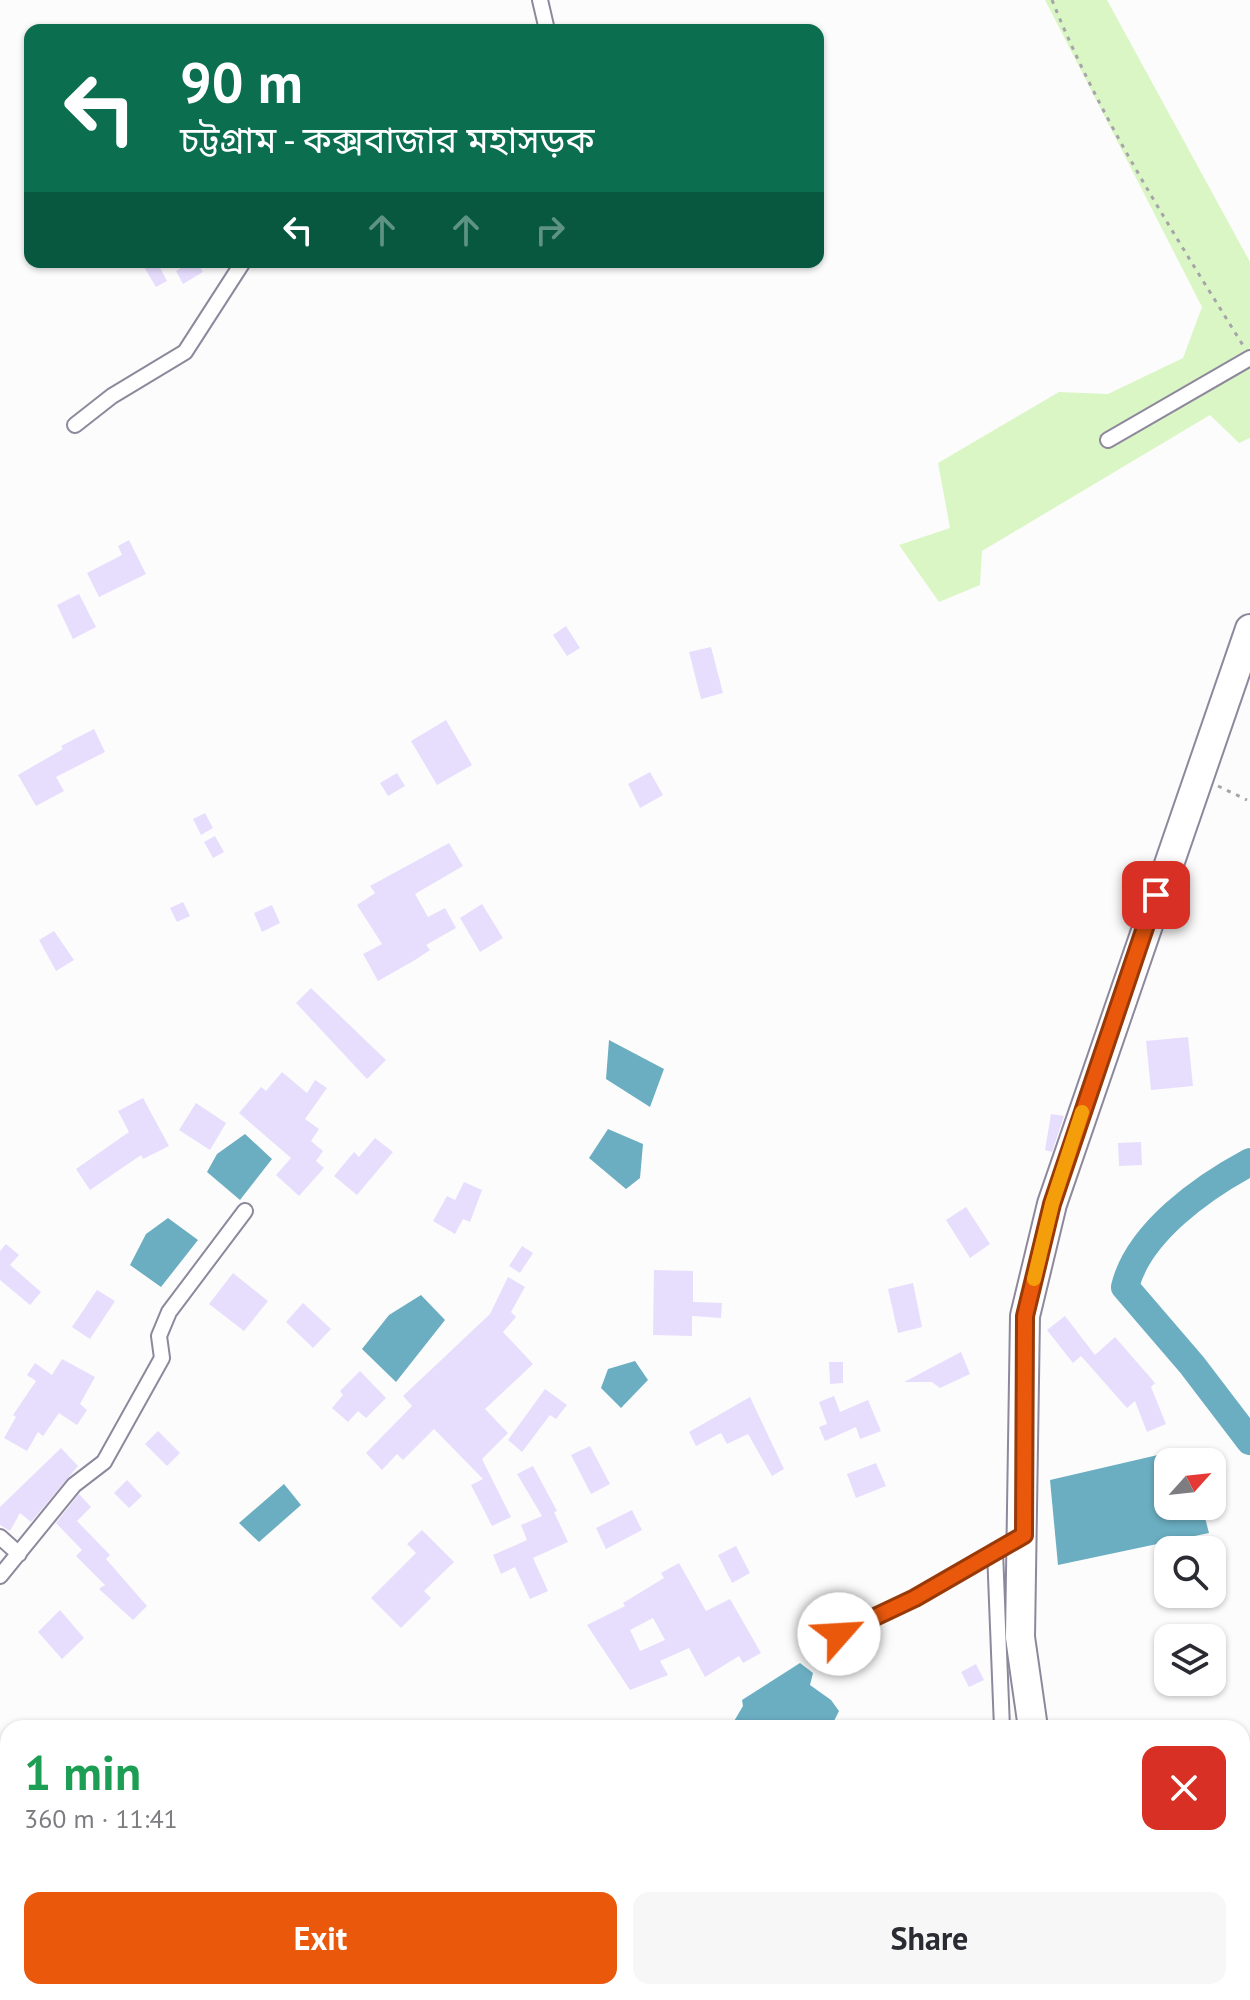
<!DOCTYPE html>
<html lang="en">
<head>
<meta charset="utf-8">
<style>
	body { margin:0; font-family:"PT Sans","Noto Sans Bengali",sans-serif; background:#f7f7f7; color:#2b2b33; height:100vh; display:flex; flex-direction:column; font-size:30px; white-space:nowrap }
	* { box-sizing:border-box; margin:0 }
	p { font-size:26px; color:#7c7c81 }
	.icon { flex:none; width:44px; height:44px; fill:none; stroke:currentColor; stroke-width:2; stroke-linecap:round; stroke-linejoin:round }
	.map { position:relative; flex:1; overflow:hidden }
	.drawer { position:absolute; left:0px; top:1720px; width:1250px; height:280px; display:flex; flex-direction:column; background:#fff; border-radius:24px 24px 0 0; box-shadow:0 2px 6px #0004 }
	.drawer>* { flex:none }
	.hud { position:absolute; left:24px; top:24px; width:800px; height:244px; border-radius:16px; box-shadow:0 2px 6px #0004; background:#0b6e4f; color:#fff; overflow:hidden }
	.needle { width:52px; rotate:63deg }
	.tools { position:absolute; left:1154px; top:1448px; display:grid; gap:16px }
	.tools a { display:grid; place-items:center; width:72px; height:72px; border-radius:16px; background:#fff; box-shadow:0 2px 6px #0004; font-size:40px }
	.pin { position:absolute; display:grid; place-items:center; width:68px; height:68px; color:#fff; margin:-34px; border-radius:16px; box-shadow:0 4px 12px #0006 }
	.me { position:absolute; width:88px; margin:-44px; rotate:64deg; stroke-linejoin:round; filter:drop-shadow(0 0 6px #0008) }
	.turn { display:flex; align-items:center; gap:28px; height:168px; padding:0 24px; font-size:36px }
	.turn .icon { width:104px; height:104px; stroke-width:2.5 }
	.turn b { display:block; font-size:56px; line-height:68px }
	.lanes { display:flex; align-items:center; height:76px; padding:0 24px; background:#0003; justify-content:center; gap:40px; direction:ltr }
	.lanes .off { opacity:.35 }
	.round { display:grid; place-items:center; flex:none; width:84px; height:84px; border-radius:16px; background:#f7f7f7 }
	.headline { display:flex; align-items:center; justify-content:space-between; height:136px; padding:0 24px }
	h1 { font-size:48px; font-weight:600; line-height:60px; color:#1e9e55 }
	.cta { display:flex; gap:16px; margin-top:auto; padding:16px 24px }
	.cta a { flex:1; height:92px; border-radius:16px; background:#ea580c; color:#fff; font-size:32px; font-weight:600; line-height:92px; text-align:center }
	.cta a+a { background:#f7f7f7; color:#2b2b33 }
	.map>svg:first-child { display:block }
	.green { fill:#dbf6c5 }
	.water { fill:#6baec1 }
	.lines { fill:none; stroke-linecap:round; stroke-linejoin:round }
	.river { stroke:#6baec1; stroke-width:28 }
	.building { fill:#e7defe; fill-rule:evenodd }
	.street-casing { stroke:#8e889c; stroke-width:18 }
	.highway-casing { stroke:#8e889c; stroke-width:32 }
	.path { stroke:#a5a4a8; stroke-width:3; stroke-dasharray:4 6; stroke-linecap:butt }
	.street { stroke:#fff; stroke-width:14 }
	.highway { stroke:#fff; stroke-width:28 }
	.route-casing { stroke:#983908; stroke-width:20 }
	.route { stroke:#ea580c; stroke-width:14 }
	.slow { stroke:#f59e0b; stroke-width:14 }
</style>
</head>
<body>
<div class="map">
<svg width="1250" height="2000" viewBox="0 0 1250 2000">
	<rect width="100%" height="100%" fill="#fcfcfc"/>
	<path class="green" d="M1045,0H1107L1250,262V438L1239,443L1210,415L982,551L980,585L939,602L899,545L950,528L938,463L1059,392L1108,394L1183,358L1202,307Z"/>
	<path class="water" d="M609,1040L664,1069L650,1107L606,1079Z
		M608,1129L643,1144L640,1178L626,1189L589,1158Z
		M245,1134L272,1159L240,1200L207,1172L217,1154Z
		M168,1218L198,1240L161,1287L130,1265L146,1234Z
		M421,1295L445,1320L396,1382L362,1349L389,1315Z
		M635,1361L648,1380L621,1408L601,1388L608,1369Z
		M1188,1448L1192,1462H1168V1506H1202L1209,1533L1058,1565L1050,1480Z
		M284,1484L301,1505L259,1542L239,1523Z
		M800,1663L813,1673L810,1685L831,1700L839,1711L831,1727L730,1728L743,1706L742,1700Z
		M1250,1796V1883L1242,1885V1799Z"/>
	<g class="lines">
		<path class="river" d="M1250,1162C1203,1187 1138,1233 1125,1287L1192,1365L1250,1441"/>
	</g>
	<path class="building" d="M141,262H157L167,281L156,287Z
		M191,262H197L203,272L183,284L176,271Z
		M129,540L146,574L99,597L87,573L122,555L118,546Z
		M79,594L96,627L73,639L57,605Z
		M566,626L580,648L567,656L553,635Z
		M711,647L723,693L701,699L689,652Z
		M446,720L472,765L437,785L411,741Z
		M94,729L105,752L56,777L64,791L36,806L18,775L63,749L61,746Z
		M650,772L663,795L640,808L628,784Z
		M397,773L405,786L388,796L380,783Z
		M205,813L213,828L201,835L193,819Z
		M215,836L224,852L213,858L204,842Z
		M449,843L463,866L415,894L428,917L445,908L456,928L426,945L430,950L415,960L378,981L363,954L382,944L357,905L375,893L370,886Z
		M183,902L190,916L177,922L170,908Z
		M482,904L503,938L480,952L460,918Z
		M272,905L280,923L262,932L254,913Z
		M54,931L74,960L56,971L39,940Z
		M311,988L386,1060L367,1079L296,1003Z
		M1188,1037L1193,1086L1151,1090L1146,1041Z
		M282,1072L307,1093L315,1080L327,1088L305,1119L319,1129L311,1141L323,1151L316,1161L324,1168L299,1196L276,1175L291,1158L239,1113L261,1087L266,1091Z
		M143,1098L169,1146L143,1159L141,1155L90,1190L76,1169L129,1132L118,1111Z
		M196,1103L226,1123L210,1150L179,1130Z
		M1051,1114L1064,1116L1052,1152L1045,1150Z
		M375,1138L393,1152L357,1195L334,1176L354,1152L359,1157Z
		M1141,1142L1142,1165L1119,1166L1118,1143Z
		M464,1182L482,1190L470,1222L463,1219L455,1234L433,1221L447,1196L455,1200Z
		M966,1207L990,1244L970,1258L946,1220Z
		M6,1244L19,1255L10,1265L41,1292L30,1305L0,1280V1251Z
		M522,1246L533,1253L520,1273L509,1266Z
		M654,1270L693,1271V1302L722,1303L721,1318L692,1316V1336L653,1335Z
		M233,1273L268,1301L244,1331L209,1304Z
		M508,1277L525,1287L511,1312L516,1317L503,1332L533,1364L485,1409L508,1433L482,1459L511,1517L492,1526L471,1485L483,1479L434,1429L403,1460L397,1454L382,1470L366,1453L412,1406L403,1396L490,1314Z
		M913,1283L922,1327L898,1333L888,1289Z
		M97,1290L115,1301L90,1339L72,1327Z
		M303,1303L331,1329L313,1348L286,1322Z
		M1065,1316L1095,1355L1115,1337L1155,1383L1151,1387L1166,1424L1147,1432L1135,1401L1127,1408L1081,1356L1073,1363L1047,1330Z
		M961,1352L970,1374L940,1388L932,1382H904Z
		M62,1359L95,1377L80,1404L87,1410L77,1425L59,1413L43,1436L38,1432L27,1451L4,1438L16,1417L13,1415L36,1381L27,1375L35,1363L52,1375Z
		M829,1362H843V1383L830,1384Z
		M360,1371L386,1398L366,1418L358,1411L348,1422L332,1408L343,1395L340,1391Z
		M545,1389L567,1405L556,1419L550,1415L522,1452L508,1440Z
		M834,1396L840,1412L868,1400L881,1431L860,1439L856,1427L825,1441L819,1427L827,1424L819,1402Z
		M750,1397L784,1469L772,1476L748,1434L727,1444L721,1433L696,1446L689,1432Z
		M158,1431L180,1453L167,1466L145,1444Z
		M590,1446L610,1484L591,1494L571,1455Z
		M61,1448L78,1466L31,1522L20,1513L10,1531L0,1525V1507Z
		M876,1463L886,1486L856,1498L847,1474Z
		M533,1466L557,1511L554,1512L568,1542L533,1558L548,1591L530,1599L515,1567L501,1574L493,1555L527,1540L521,1525L542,1516L517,1474Z
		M127,1480L142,1496L129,1508L114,1493Z
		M79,1494L91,1507L77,1521L110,1555L106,1559L147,1606L133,1620L99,1589L105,1585L76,1556L82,1550L56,1523Z
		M632,1510L642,1530L606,1549L596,1528Z
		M422,1530L454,1562L424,1591L431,1598L401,1628L371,1598L416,1553L407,1544Z
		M736,1546L750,1573L732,1583L718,1555Z
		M679,1563L706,1611L730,1599L761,1653L743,1663L739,1656L705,1677L689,1648L660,1661L668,1675L630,1690L587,1625L625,1606L623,1603L664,1578L661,1573ZM653,1618L665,1640L640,1651L630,1630Z
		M60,1610L84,1638L62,1659L38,1632Z
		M976,1664L984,1680L969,1687L961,1672Z"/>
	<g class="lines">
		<g class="street-casing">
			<path id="street" d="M540,0L547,30
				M75,425L112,396L185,352L243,262
				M1108,440L1250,358
				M0,1537L19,1554
				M995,1551L1002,1728
				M0,1576L74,1485L104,1462L162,1358L159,1336L169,1312L245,1211
				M839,1634L915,1598L1022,1536"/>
		</g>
		<g class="highway-casing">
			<path id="highway" d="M1033,1728L1020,1637L1025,1316L1052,1204L1250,629
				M1051,2000V1992"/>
		</g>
		<path class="path" d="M1052,0C1101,122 1175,235 1244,347
			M1218,786L1247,800"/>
		<use href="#street" class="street"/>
		<use href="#highway" class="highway"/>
	</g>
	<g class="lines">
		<g class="route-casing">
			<path id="route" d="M839,1634L915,1598L1024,1535L1025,1316L1052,1204L1156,895"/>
		</g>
		<use href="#route" class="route"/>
		<path class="slow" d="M1034,1279L1052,1204L1082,1112"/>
	</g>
</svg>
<div class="tools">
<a><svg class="needle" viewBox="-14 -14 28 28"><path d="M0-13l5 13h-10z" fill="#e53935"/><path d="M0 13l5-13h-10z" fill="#7c7c81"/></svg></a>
<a><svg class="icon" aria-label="search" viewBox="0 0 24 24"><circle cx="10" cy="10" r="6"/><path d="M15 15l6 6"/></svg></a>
<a><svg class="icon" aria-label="layers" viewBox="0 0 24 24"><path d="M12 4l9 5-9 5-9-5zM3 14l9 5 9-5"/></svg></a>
</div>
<div class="pin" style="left:1156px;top:895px;background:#d93025"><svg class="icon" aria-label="arrive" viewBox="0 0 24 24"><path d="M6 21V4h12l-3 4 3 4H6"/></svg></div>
<svg class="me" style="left:839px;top:1634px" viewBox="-20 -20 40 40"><circle r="19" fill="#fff"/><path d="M0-13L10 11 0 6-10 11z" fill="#ea580c"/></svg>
<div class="hud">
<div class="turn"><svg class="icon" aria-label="left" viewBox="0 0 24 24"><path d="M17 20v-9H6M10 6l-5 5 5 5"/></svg><div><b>90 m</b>চট্টগ্রাম - কক্সবাজার মহাসড়ক</div></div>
<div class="lanes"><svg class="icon" aria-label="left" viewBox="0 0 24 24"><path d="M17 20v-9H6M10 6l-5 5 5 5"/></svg><svg class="icon off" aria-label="ahead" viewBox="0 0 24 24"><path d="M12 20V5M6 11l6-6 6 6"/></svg><svg class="icon off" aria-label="ahead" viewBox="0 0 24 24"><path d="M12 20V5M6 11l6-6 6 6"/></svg><svg class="icon off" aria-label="right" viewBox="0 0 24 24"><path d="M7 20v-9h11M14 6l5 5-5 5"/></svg></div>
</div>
<section class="drawer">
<div class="headline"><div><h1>1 min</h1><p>360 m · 11:41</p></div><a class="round" style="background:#d93025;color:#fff"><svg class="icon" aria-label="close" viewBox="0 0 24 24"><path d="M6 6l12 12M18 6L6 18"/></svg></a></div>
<div class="cta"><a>Exit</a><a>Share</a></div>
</section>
</div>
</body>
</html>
